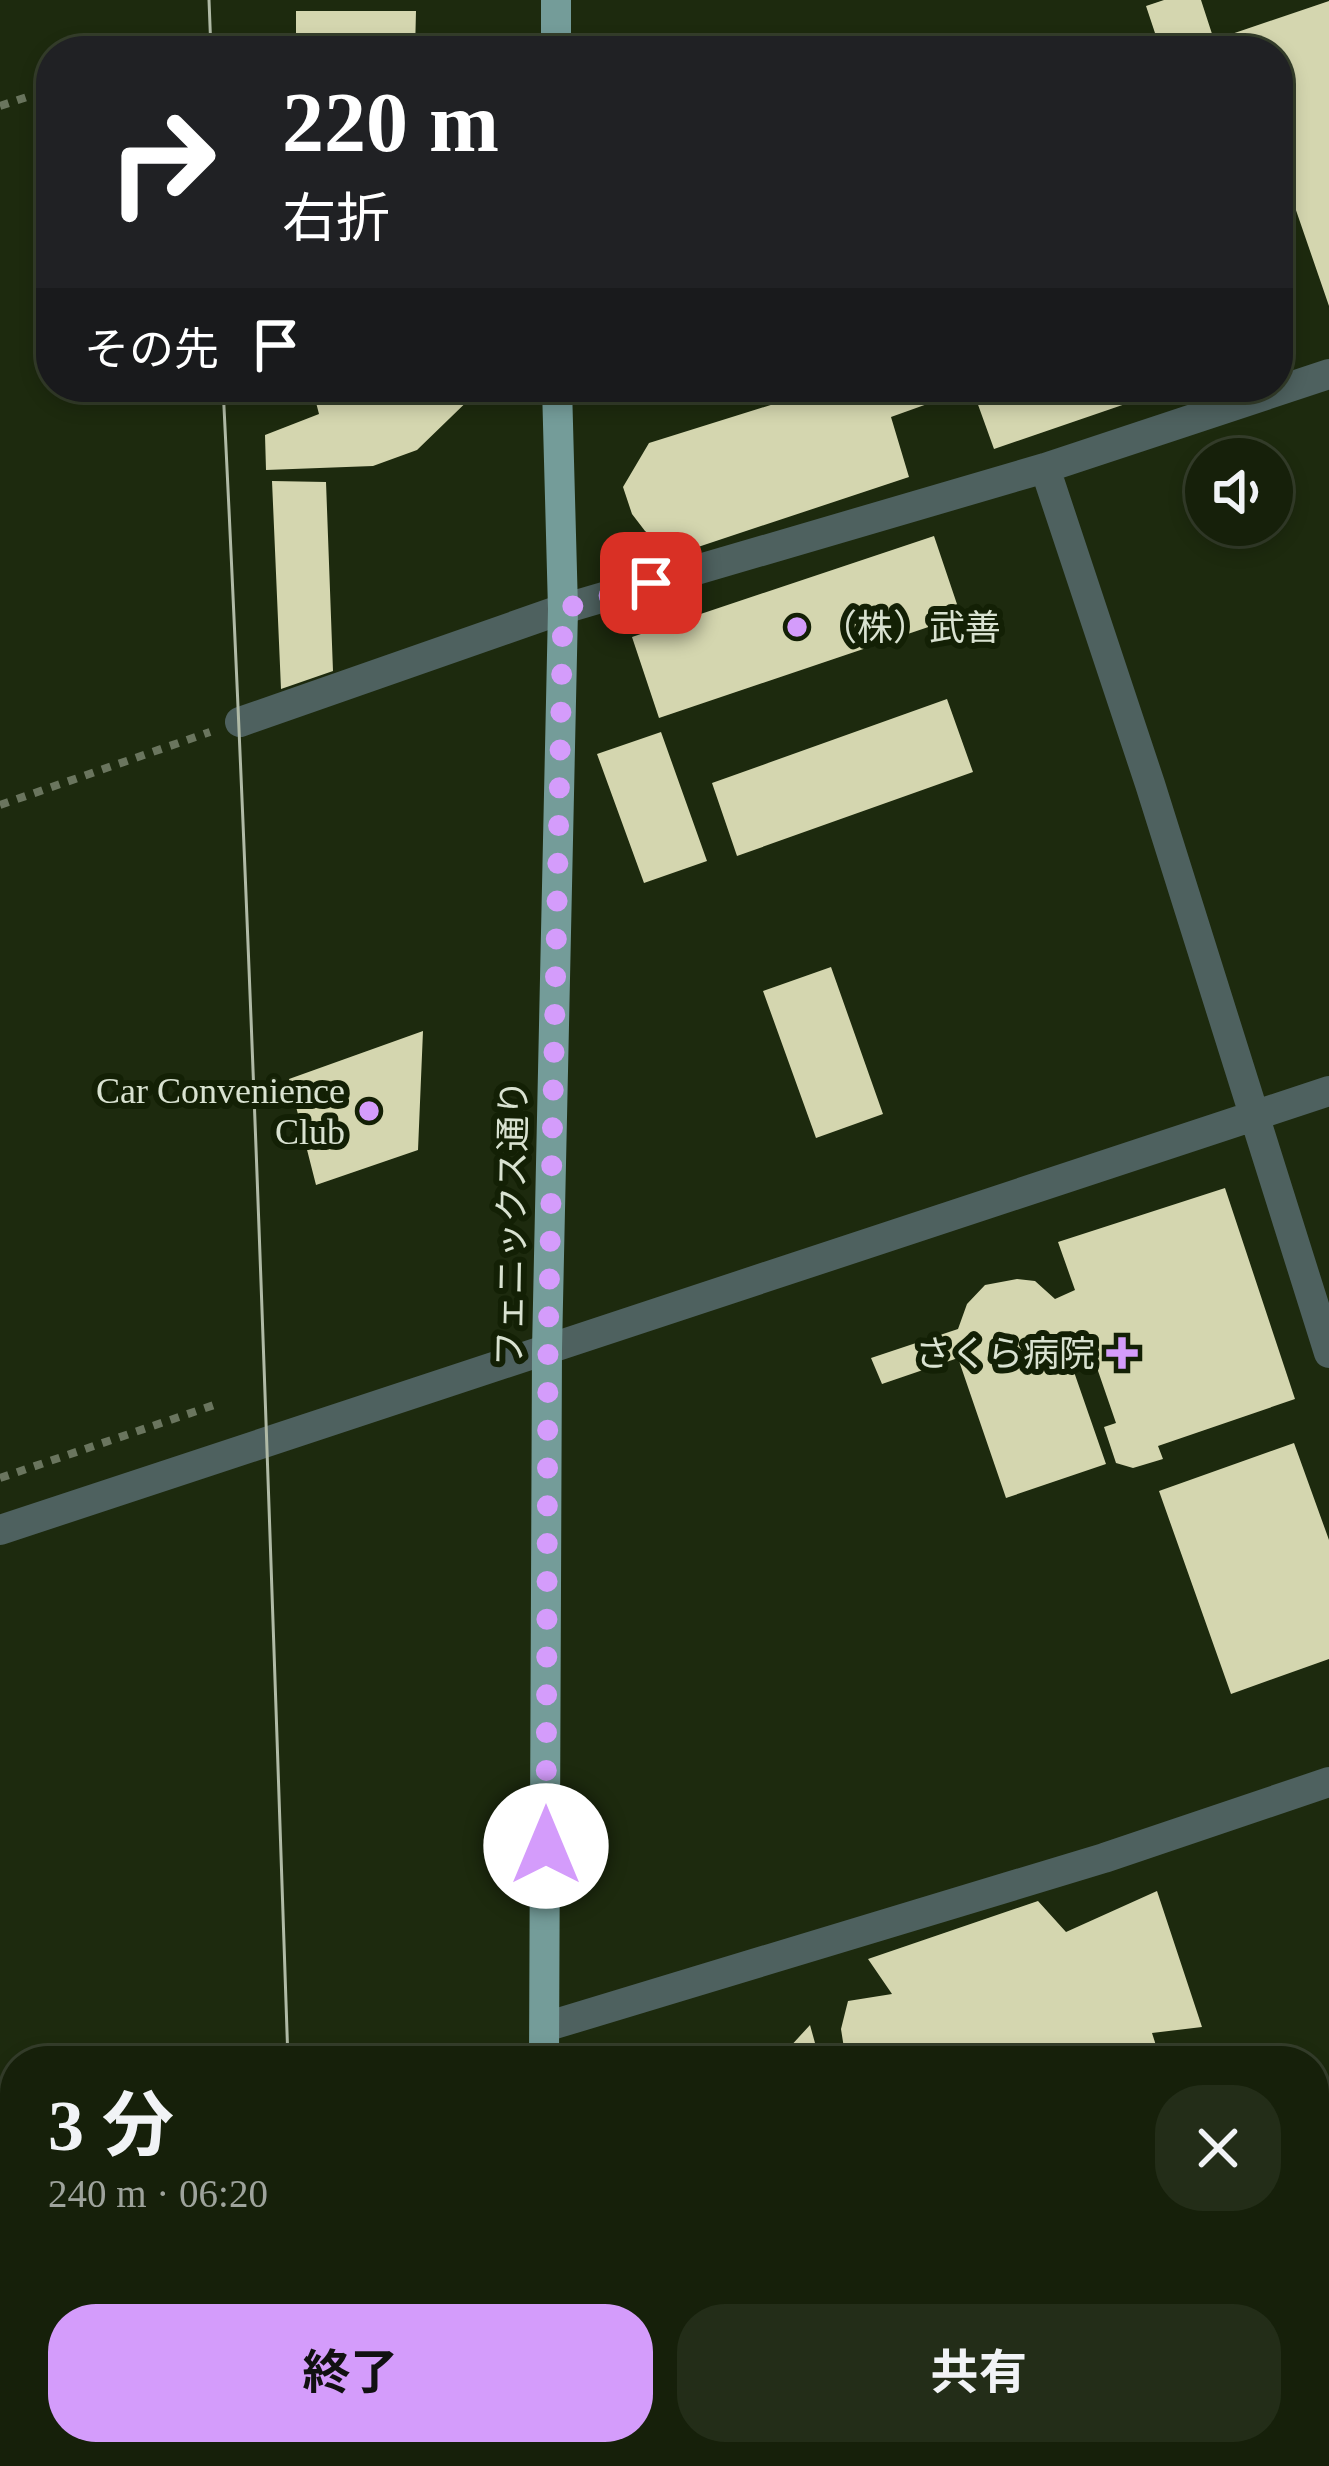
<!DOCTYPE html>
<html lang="ja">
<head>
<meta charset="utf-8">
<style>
	body { margin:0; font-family:"Times New Roman","Noto Sans JP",serif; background:#232d18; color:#f1f3f6; height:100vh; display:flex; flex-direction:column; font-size:45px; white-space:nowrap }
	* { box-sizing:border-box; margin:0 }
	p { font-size:39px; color:#9ea39c }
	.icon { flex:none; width:66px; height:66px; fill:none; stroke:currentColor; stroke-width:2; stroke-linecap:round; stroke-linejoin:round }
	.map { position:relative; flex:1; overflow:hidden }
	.panel { position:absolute; left:0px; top:2046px; width:1329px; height:420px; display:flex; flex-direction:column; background:#16200a; border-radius:48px 48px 0 0; box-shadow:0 6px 18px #0003,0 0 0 3px #353e2b }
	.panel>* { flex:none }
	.hud { position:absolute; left:36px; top:36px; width:1257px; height:366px; border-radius:48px; box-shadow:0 6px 18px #0003,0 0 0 3px #353e2b; background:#202124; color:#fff; overflow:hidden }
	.controls { position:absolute; left:1185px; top:438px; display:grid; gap:24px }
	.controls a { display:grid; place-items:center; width:108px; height:108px; border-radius:50%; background:#16200a; box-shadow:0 6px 18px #0003,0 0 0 3px #353e2b; font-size:60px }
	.pin { position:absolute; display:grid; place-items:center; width:102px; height:102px; color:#fff; margin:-51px; border-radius:24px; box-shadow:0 6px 18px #0006 }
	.me { position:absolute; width:132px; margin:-66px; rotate:0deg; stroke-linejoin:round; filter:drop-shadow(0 0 9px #0008) }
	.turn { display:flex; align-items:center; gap:42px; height:252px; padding:0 48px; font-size:54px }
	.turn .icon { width:156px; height:156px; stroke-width:2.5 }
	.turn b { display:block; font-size:84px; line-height:102px }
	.then { display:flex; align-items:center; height:114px; padding:0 48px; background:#0003; gap:24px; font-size:45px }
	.round { display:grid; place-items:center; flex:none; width:126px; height:126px; border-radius:48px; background:#232d18 }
	.headline { display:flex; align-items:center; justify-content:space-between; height:204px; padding:0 48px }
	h1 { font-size:72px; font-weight:700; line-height:90px }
	.button { display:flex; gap:24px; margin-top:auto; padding:24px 48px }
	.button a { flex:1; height:138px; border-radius:48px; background:#d49cfb; color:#111; font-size:48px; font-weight:700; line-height:138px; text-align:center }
	.button a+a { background:#232d18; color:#f1f3f6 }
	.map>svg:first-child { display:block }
	.building { fill:#d4d6af }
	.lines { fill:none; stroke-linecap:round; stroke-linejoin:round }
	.path { stroke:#6a755e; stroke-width:8; stroke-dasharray:9 9; stroke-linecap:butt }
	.minor { stroke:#4e615f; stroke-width:30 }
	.major { stroke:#749c99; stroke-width:30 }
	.tram { stroke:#b0baa6; stroke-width:3 }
	.route { stroke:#d49cfb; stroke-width:21; stroke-dasharray:0 37.8 }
	.poi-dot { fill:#d49cfb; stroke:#132005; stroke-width:4.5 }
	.labels { text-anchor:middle; stroke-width:12; stroke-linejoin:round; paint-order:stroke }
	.poi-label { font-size:36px; fill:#d9e2d1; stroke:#132005; text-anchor:end }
	.street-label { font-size:36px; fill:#d9e2d1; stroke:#132005 }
</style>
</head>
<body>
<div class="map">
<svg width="1329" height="2466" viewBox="0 0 1329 2466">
	<rect width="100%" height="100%" fill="#1d2a0e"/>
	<path class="building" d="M1164,0H1201L1214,40L1329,1V306L1278,158V51H1161L1146,6Z
		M296,11H416L415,51H296Z
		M312,387H482L417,450L373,466L266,470L265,435L319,414Z
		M828,387H842L850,392L864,387L1172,388L994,449L972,388L891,417L909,477L686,551L668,548L645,531L632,514L623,487L649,443Z
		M272,481L326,482L333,671L281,689Z
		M934,536L961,616L659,718L632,637Z
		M947,699L973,772L737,856L712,783Z
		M661,732L707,861L644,883L597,754Z
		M831,967L883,1114L816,1138L763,991Z
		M423,1031L418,1150L316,1185L289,1079Z
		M1225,1188L1295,1399L1158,1446L1163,1459L1133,1468L1116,1463L1104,1427L1116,1423L1087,1339L1065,1346L1106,1464L1006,1498L958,1358L882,1384L871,1358L958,1329L967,1304L985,1285L1017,1279L1035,1281L1055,1299L1075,1290L1058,1242Z
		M1294,1443L1329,1540V1659L1231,1694L1159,1491Z
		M1157,1891L1202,2027L1152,2033L1161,2061H846L841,2029L848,2001L892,1994L868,1959L1038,1901L1066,1932Z
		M810,2025L820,2061H777Z
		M1085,2451H1250L1253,2466H1088Z"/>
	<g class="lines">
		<path class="path" d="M164,51L177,47
			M0,106L51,89
			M0,805L210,732
			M0,1478L220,1403
			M0,2220L15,2216"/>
		<path class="minor" d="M1045,468L1150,784L1329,1353
			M240,722L563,609L1045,468L1329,374
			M0,1530L1329,1091
			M545,2027L1104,1858L1329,1782"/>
		<path class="major" d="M556,0V51
			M544,2061L547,1349L563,609L557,387
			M529,2466L530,2451"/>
		<path class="tram" d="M209,0L211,51
			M223,387C251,945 269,1503 288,2061
			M302,2451L303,2466"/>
	</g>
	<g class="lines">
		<path class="route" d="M546,1846L548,1349L563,609L651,583"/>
	</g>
	<g class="poi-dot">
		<circle cx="797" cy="627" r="12"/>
		<circle cx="369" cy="1111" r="12"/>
		<path d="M1116 1335h12v12h12v12h-12v12h-12v-12h-12v-12h12z"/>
	</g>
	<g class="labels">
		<g class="poi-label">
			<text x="821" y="640" text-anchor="start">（株）武善</text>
			<text x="345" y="1103">Car Convenience<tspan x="345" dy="41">Club</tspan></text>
			<text x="1095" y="1366">さくら病院</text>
		</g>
		<g class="street-label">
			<text transform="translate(511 1223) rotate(-89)" y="13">フェニックス通り</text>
		</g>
	</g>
</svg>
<div class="controls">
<a><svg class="icon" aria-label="sound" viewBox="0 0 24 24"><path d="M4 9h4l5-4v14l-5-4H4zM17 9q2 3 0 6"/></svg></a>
</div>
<div class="pin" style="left:651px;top:583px;background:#d93025"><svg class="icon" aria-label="arrive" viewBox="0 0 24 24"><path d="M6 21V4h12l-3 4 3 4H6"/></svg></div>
<svg class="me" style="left:546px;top:1846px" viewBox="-20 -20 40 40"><circle r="19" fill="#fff"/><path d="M0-13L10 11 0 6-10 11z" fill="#d49cfb"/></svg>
<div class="hud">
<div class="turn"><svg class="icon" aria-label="right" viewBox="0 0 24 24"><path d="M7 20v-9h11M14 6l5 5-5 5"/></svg><div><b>220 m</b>右折</div></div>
<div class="then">その先<svg class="icon" aria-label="arrive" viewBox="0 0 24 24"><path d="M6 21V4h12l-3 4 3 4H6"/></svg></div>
</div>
<section class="panel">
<div class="headline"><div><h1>3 分</h1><p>240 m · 06:20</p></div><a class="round"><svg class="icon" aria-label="close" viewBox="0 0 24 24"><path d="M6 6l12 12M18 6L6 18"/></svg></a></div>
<div class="button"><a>終了</a><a>共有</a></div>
</section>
</div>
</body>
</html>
